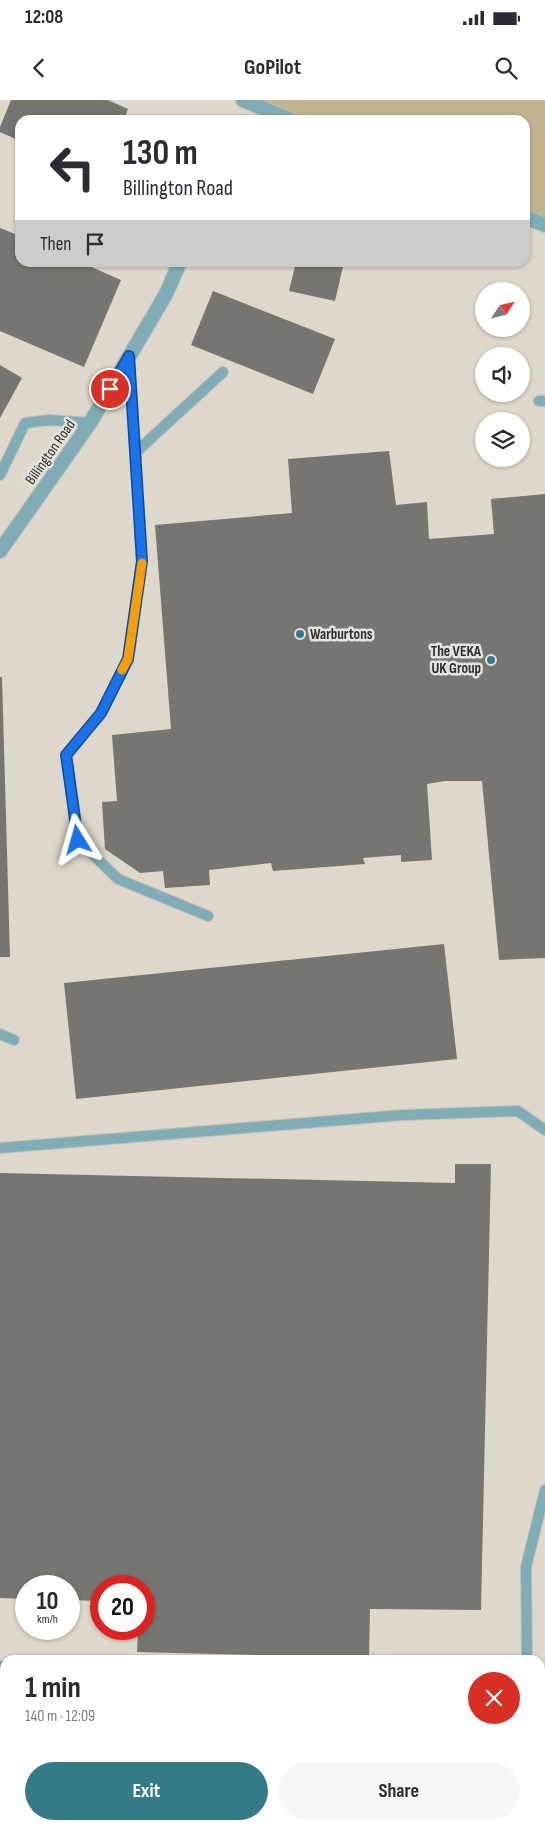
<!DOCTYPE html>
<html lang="en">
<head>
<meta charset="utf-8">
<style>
	body { margin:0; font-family:"Sofia Sans Condensed",sans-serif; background:#f7f7f7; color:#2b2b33; height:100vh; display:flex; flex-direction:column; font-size:19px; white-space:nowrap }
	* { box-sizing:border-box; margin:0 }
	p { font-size:16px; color:#7c7c81 }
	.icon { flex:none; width:28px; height:28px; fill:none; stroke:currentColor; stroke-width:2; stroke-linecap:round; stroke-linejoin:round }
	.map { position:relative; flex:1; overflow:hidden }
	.panel { position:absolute; left:0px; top:1555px; width:545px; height:175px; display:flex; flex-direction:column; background:#fff; border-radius:15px 15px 0 0; box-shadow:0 1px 4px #0004 }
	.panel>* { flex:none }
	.top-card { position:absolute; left:15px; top:15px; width:515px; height:152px; border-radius:15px; box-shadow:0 1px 4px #0004; background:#fff; color:#2b2b33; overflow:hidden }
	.needle { width:32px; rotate:55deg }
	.tools { position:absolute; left:475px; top:182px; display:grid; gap:10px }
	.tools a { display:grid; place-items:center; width:55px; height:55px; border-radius:50%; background:#fff; box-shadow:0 1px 4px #0004; font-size:25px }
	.speed { position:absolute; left:15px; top:1475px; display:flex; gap:10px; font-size:25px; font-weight:700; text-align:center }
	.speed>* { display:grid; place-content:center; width:65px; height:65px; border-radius:50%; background:#fff; box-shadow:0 1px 4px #0004; line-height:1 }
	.speed small { font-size:12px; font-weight:400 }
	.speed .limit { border:8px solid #d22; background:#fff; color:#111 }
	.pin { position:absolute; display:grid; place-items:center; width:42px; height:42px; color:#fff; margin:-21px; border:2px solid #fff; border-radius:50%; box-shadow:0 1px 5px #0007 }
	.me { position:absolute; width:55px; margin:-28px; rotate:352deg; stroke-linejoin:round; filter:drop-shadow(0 0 4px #0008) }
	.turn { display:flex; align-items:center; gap:18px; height:105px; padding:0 25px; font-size:22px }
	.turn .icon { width:65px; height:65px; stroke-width:2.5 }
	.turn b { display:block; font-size:35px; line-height:42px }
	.then { display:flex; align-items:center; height:48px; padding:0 25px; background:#0003; gap:10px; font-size:19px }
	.round { display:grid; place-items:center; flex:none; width:52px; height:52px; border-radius:26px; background:#f7f7f7 }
	.summary { display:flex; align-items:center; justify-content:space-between; height:85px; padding:0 25px }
	h1 { font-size:30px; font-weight:700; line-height:38px }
	.button { display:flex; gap:10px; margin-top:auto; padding:10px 25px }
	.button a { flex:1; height:58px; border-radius:30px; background:#347a87; color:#fff; font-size:20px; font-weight:700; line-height:58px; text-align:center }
	.button a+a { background:#f7f7f7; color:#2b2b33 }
	.status { display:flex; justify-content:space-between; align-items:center; height:35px; padding:0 25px; background:#fff; direction:ltr }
	.status svg { height:14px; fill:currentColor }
	header { display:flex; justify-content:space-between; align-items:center; height:65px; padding:0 25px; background:#fff; font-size:22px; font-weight:700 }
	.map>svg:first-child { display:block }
	.built { fill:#ddd8cb; fill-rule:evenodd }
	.green { fill:#c1b491 }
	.building { fill:#77756f }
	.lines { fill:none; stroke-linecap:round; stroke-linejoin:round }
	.service-casing { stroke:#c0bfb9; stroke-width:12 }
	.minor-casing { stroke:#c0bfb9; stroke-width:16 }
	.service { stroke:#7facb5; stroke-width:10 }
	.minor { stroke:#7facb5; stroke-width:14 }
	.route-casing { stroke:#114b97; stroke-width:12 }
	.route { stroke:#1a73e8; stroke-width:9 }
	.slow { stroke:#f59e0b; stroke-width:9 }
	.poi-dot { fill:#347a87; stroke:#e5e3dd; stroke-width:2 }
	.labels { text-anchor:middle; stroke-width:5; stroke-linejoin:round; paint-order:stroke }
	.street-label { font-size:15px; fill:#2e2d2a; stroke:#e5e3dd }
	.poi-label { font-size:15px; font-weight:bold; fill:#2e2d2a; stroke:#e5e3dd; text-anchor:start }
</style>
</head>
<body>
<div class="status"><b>12:08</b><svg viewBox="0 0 49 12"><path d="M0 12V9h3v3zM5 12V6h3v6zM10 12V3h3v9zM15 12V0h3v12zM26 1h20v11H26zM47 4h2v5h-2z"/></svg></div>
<header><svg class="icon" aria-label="back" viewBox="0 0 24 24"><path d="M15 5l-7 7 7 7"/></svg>GoPilot<svg class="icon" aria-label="search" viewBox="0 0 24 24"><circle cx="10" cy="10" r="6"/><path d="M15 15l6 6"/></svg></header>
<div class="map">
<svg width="545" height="1730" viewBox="0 0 545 1730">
	<rect width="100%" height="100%" fill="#e5e3dd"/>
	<path class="built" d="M0,0H243L291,20H20V162H525V117L545,125V1730H0ZM484,191H521V229H484ZM484,256H521V294H484ZM484,321H521V359H484ZM26,1486H69V1529H26ZM101,1486H144V1529H101ZM5,1560H540V1725H5Z"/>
	<path class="green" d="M243,0H545V126L525,117V20H291Z"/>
	<path class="building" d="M11,0H108L128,9L124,20H20V41L0,32V27Z
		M0,128L20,136V162H80L121,180L84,267L0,231Z
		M296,162H344L335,201L289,191Z
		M213,191L335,239L313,294L191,245Z
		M0,265L22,278L0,318Z
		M389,351L396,405L427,402L429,439L494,434L491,399L545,394V858L499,860L482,681H445L427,684L432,760L401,762V755L363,758L365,764L273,771L271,763L209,770L210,785L165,788L163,771L140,773L105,749L102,702L117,701L112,635L171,629L155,425L292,413L288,359Z
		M0,577H2L10,857H0Z
		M444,844L457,959L76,999L64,883Z
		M455,1064H491L481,1510L370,1509L369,1558L137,1552L138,1529H144V1486H101V1501L69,1500V1486H26V1499L0,1498V1073L455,1083Z
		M31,1725H204L208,1730H25Z
		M405,1725H482L483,1730H407Z"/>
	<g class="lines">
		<g class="service-casing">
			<path id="service" d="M129,257L142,461L128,559L101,613L67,655L78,740L118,779L208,816
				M539,301H545
				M136,352L223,272
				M0,375L25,323L49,320L90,323
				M0,934L14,940
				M0,1048L403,1015L518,1011L545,1030
				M527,1560L526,1467L545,1390
				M0,1566L5,1567"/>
		</g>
		<g class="minor-casing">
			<path id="minor" d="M243,0L291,20
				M525,117L545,125
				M0,451L90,323L166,194L180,162
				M540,1632L545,1631
				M0,1665H5
				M540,1688L545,1710
				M271,1725V1730"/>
		</g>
		<use href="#service" class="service"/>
		<use href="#minor" class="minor"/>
	</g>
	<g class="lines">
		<g class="route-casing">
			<path id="route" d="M78,740L66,655L101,613L128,559L142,461L129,256L110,289"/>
		</g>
		<use href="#route" class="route"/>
		<path class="slow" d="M122,570L128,559L142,463"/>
	</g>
	<g class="poi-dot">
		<circle cx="300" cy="534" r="5"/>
		<circle cx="491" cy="560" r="5"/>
	</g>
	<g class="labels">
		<g class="street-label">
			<text transform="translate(50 352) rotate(-55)" y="5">Billington Road</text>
		</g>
		<g class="poi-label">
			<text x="310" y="539">Warburtons</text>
			<text x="481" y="556" text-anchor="end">The VEKA<tspan x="481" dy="17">UK Group</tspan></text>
		</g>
	</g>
</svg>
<div class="tools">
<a><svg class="needle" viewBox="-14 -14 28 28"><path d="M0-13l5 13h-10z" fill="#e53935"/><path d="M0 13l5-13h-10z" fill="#7c7c81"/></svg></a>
<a><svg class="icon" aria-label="sound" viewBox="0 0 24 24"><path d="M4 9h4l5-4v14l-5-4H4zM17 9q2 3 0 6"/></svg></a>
<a><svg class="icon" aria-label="layers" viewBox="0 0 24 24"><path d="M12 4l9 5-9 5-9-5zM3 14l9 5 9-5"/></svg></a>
</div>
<div class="speed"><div>10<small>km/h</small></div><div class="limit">20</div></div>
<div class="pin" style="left:110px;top:289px;background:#d93025"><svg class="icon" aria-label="arrive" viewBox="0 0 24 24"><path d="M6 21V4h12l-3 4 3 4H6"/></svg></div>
<svg class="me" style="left:78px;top:740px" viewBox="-20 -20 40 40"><path d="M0-17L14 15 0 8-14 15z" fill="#1a73e8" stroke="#fff" stroke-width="4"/></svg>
<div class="top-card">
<div class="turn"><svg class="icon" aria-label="left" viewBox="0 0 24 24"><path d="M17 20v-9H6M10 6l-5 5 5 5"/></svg><div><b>130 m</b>Billington Road</div></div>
<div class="then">Then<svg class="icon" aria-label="arrive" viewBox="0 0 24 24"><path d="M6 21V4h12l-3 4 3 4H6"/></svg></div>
</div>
<section class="panel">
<div class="summary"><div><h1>1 min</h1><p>140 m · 12:09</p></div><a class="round" style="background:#d93025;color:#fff"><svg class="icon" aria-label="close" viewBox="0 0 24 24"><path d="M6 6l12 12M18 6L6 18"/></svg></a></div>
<div class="button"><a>Exit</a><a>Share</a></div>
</section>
</div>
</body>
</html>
